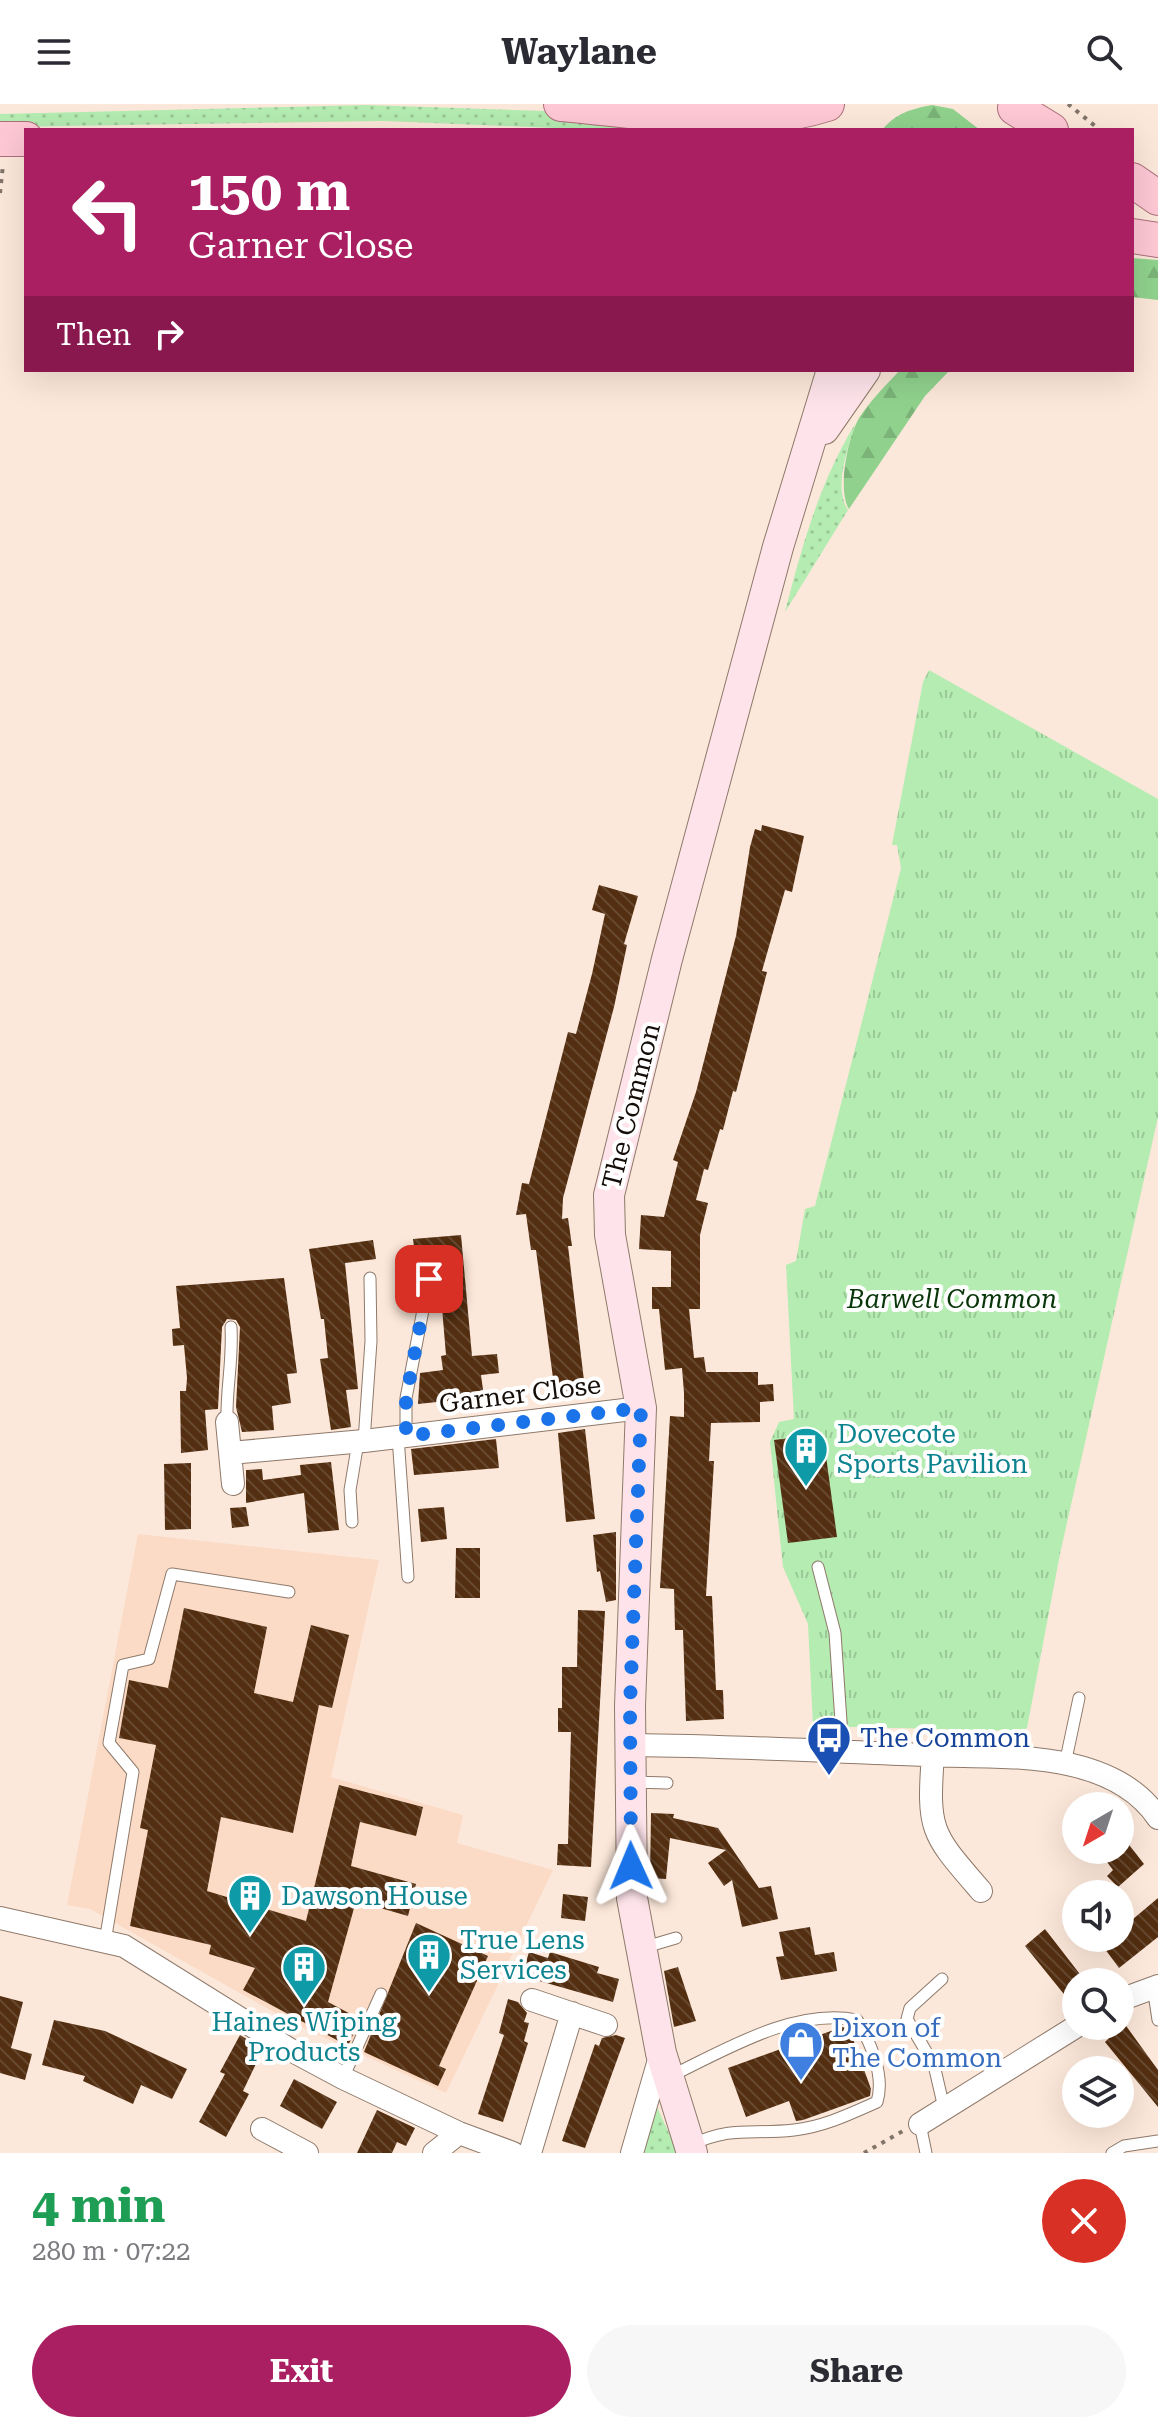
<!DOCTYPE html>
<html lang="en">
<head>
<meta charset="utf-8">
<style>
	body { margin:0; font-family:"Roboto Serif",serif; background:#f7f7f7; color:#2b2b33; height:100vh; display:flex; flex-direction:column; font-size:30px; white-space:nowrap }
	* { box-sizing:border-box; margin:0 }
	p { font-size:26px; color:#7c7c81 }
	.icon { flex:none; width:44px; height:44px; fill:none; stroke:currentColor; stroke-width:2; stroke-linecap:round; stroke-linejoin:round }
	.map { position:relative; height:2049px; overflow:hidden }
	.drawer { display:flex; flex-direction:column; background:#fff; flex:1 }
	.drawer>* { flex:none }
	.top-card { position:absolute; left:24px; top:24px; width:1110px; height:244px; border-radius:0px; box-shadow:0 8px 32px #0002; background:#aa1f62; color:#fff; overflow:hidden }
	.needle { width:52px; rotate:219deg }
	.controls { position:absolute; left:1062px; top:1688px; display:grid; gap:16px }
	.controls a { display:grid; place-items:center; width:72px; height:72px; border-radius:50%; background:#fff; box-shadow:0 8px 32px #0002; font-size:40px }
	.pin { position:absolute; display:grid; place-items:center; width:68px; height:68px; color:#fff; margin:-34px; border-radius:16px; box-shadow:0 4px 12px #0006 }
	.me { position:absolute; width:88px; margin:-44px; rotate:359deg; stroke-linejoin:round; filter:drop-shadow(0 0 6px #0008) }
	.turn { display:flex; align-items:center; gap:28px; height:168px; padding:0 32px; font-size:36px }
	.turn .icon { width:104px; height:104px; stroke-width:2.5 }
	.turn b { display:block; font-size:56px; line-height:68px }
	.then { display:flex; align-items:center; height:76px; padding:0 32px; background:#0003; gap:16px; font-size:30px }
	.round { display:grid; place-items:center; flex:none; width:84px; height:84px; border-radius:42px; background:#f7f7f7 }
	.head { display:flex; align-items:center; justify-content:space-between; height:136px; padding:0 32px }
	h1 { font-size:48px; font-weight:700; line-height:60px; color:#1e9e55 }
	.button { display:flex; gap:16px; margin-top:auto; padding:16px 32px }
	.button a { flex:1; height:92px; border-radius:48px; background:#aa1f62; color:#fff; font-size:32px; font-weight:700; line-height:92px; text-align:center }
	.button a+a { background:#f7f7f7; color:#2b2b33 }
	header { display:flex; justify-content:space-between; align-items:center; height:104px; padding:0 32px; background:#fff; font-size:36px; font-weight:700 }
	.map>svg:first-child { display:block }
	.built { fill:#fbdbc6 }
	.grass { fill:url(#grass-dots) }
	.forest { fill:url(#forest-firs) }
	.park { fill:url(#park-tufts) }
	.building { fill:url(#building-back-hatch) }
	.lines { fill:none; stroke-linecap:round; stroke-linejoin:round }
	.lane-casing { stroke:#8e796a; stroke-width:13 }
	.street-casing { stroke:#8e796a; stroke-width:24 }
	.secondary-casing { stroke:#8e796a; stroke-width:32 }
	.primary-casing { stroke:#ac6f7b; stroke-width:36 }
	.path { stroke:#81746a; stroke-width:4; stroke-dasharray:4 6; stroke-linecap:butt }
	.lane { stroke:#fff; stroke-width:11 }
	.street { stroke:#fff; stroke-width:22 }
	.secondary { stroke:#fee4ea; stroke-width:30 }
	.primary { stroke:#fec8d5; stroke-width:34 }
	.route { stroke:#1a73e8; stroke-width:14; stroke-dasharray:0 25.2 }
	.labels { text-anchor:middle; stroke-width:8; stroke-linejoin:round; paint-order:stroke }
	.street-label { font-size:26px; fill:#150d08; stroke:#fff }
	.park-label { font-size:26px; font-style:italic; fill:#083609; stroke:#fff }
	.culture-label { font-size:26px; fill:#0d838f; stroke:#fff; text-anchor:start }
	.transit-label { font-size:26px; fill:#164399; stroke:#fff; text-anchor:start }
	.shop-label { font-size:26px; fill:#366cbe; stroke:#fff; text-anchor:start }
</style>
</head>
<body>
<header><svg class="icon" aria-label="menu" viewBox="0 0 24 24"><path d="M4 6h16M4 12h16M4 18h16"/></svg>Waylane<svg class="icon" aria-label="search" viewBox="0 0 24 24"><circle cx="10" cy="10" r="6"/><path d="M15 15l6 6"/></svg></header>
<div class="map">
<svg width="1158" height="2049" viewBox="0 0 1158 2049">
	<defs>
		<pattern id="grass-dots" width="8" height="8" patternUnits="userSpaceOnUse" patternTransform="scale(2)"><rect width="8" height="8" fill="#b4ecb1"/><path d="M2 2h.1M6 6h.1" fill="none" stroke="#9ac997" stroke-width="1.8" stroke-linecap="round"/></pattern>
		<pattern id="forest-firs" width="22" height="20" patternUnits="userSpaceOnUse" patternTransform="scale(2)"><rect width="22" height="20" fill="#90d28d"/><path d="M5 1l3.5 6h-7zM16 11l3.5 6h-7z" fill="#7bb378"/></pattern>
		<pattern id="park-tufts" width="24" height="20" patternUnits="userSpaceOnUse" patternTransform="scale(2)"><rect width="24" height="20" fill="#b4ecb1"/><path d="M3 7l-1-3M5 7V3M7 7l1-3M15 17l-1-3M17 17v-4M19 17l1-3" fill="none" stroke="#9ac997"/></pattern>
		<pattern id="building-back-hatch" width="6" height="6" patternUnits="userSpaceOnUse" patternTransform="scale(2)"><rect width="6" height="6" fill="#532e10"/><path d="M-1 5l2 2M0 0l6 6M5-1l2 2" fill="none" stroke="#674931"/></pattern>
	</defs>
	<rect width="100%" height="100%" fill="#fce8da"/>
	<path class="built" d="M138,1430L379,1456L331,1673L463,1711L457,1739L553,1766L446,1989L297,1921L90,1805L67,1801Z"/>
	<path class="grass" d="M367,1L544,7L713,26H603L384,17L0,23V10Z
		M855,320C848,345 833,383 848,406L785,508C802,442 819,380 855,320Z
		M656,2001L678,2049H644Z"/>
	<path class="forest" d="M932,1L953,5L980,26H882C896,9 911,5 932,1Z
		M1132,154L1158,156V196L1132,193Z
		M900,266H950L925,292L849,405C837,386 848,333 859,314C870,297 886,281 900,266Z"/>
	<path class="park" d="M929,566L1158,695V1013L1060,1450L1027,1624L1022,1627L813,1622L808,1520L783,1463L770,1338L779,1318L794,1315L786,1161L796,1157L805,1105L815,1102L901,764L897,741H892L923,578Z"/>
	<path class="building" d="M762,721L804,732L792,788L785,786L762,867L767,868L736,988L733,987L723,1026L720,1025L708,1066L704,1065L696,1096L708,1099L700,1131V1205H689L694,1254L704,1253L706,1268H758V1281L773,1280L774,1297L760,1298V1318L711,1319L709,1357H714L706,1492H712L716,1586H723L724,1615L686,1617L683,1526H675L674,1485L660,1484L670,1312L684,1313V1289L682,1264L665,1266L659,1205H652V1183H671V1147L639,1145L641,1111L664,1113L678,1058L673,1056L696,988L736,832L750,743L755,725L761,727Z
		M599,781L638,792L624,840L627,841L614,903L563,1094L562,1115L568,1114L572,1142H568L585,1285L555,1289L536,1146H531L526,1110L516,1111L522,1079L529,1080L568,928L576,930L592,870L605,810L592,806Z
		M461,1131L472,1252L497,1250L499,1269L481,1271L484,1293L418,1300L420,1269L443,1266L441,1252L446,1251L438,1156L416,1158L413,1135Z
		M373,1136L376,1155L345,1159L358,1285L346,1286L351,1323L331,1326L320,1255L328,1254L324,1215H321L309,1145Z
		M284,1174L297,1269L287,1270L291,1299L272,1302L274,1326L242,1328L236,1303L240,1223L236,1216L227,1215L222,1223L218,1305L205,1306L208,1346L181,1349L180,1287H186L187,1274L184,1241L173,1242L172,1225L180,1224L176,1182Z
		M585,1325L595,1415L566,1418L558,1329Z
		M823,1330L837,1433L788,1439L774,1336Z
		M496,1335L499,1364L414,1371L411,1345Z
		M331,1358L339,1426L308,1429L304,1389L246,1399V1366L262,1365L263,1376L301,1371L300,1361Z
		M191,1359V1425L165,1426L164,1360Z
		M246,1403L249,1422L232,1424L230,1404Z
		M444,1403L447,1435L421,1438L418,1405Z
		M616,1428V1496L606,1498L600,1467L597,1468L593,1431Z
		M456,1444H480V1494H455Z
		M184,1504L267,1523L254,1589L293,1598L311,1521L349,1531L332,1604L319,1601L293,1729L221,1713L207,1787L306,1817L339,1681L423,1703L416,1732L360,1718L351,1762L416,1780L408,1812L356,1797L328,1898L360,1915L348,1942L243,1886L255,1864L209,1850L211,1841L130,1822L148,1726L140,1724L156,1641L119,1634L129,1576L168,1584Z
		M578,1506L605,1507L591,1763L557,1761L558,1740H568L571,1628H558V1604H562V1563H577Z
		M651,1709L674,1710L673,1714L718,1724L759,1784L771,1782L778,1815L742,1823L732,1776L724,1782L708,1759L726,1746L670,1734L666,1775L650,1774Z
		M1120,1729L1144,1760L1118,1783L1107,1772L1113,1766L1098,1746H1120Z
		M563,1790L588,1793L585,1817L561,1814Z
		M1158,1794V1833L1119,1864L1102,1841L1110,1834H1120V1826Z
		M416,1819L488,1852L439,1962L446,1965L438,1982L364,1948Z
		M810,1823L815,1851L834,1848L837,1867L781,1876L776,1853L784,1852L779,1828Z
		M1045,1825L1086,1878H1076V1905L1025,1842Z
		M529,1848L548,1854L550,1848L599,1863L597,1869L619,1875L613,1898L522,1872Z
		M678,1863L696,1917L674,1923L664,1867Z
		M0,1892L23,1898L11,1944L32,1950L25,1976L0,1969Z
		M508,1895L518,1898L527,1909L524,1918L529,1919L524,1937L528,1939L503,2018L478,2010L504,1931L499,1929Z
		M54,1916L105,1927L187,1965L172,1995L141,1981L133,2000L83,1977L85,1972L42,1961Z
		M1124,1919L1158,1966V2003L1105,1938Z
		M842,1923L849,1924L871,1985L870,1992L803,2016L796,2017L789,1997L746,2013L728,1964Z
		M240,1931L263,1945L243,1987L249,1990L226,2033L199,2018L225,1970L220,1968Z
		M616,1931L625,1934L585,2044L562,2037L595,1940L599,1942L602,1934Z
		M294,1975L337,1998L322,2025L280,2002Z
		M377,2006L415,2024L406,2042L397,2038L392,2049H357Z"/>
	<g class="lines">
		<g class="lane-casing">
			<path id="lane" d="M227,1318C226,1283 233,1259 231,1223
				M406,1332V1294L429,1175
				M398,1333L408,1473
				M364,1337L371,1237L370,1174
				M352,1418L350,1386L358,1338
				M818,1463L835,1529L843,1647
				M1065,1660L1079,1594
				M632,1678L667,1679
				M105,1838L133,1668L109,1639L123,1561L149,1555L172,1470L289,1488
				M642,1844L676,1834
				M942,1875L910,1904L907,1915L934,1961L944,2004
				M1153,1883L1158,1916
				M669,1973C723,1947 795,1903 857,1916C871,1939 885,1972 877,1998C850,2010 823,2023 794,2026C749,2031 735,2021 690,2041
				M343,1974L381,1890
				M920,2020L926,2049
				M1112,2049L1124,2042L1158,2037"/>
		</g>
		<g class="street-casing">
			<path id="street" d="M227,1318L233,1380
				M230,1349L364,1337L641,1304
				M632,1641C730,1642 827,1647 925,1651C974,1653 1024,1650 1072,1661C1106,1669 1138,1684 1158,1714
				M933,1651C927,1728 932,1730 981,1787
				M0,1814L124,1842L289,1945L343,1974L459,2029L513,2049
				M532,1896L606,1921
				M1120,1896L1158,1882
				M920,2020L1077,1922
				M262,2025L307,2049
				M434,2049L459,2029
				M530,2049L572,1909
				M632,2049L661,1949"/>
		</g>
		<g class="secondary-casing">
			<path id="secondary" d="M824,325L865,266
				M692,2049L661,1949L632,1794L630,1602L641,1304L610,1131L609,1091L667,855L778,443L832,266"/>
		</g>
		<g class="primary-casing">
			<path id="primary" d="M561,0C644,7 747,26 827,0
				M1015,4L1051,26
				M0,35H26
				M1132,76L1158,94
				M1132,132L1158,136"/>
		</g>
		<path class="path" d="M1068,0L1100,26
			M0,89L3,61
			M864,2049L903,2027"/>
		<use href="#lane" class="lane"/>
		<use href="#street" class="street"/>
		<use href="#secondary" class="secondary"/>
		<use href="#primary" class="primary"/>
	</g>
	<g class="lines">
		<path class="route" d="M429,1175L406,1294V1332L641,1304L630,1602L631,1762"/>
	</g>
	<defs>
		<g id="building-pin" transform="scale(2.3)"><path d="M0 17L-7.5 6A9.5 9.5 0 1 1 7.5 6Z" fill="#0f9aa8" stroke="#fff"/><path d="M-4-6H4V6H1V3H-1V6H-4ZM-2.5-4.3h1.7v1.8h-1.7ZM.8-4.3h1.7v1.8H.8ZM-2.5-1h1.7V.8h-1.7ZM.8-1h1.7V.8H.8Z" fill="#fff"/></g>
		<g id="bus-pin" transform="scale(2.3)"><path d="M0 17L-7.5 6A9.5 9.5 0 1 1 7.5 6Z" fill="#1a4fb4" stroke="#fff"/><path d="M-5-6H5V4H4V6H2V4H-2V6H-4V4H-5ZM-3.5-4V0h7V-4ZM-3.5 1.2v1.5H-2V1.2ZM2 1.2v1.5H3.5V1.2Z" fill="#fff"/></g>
		<g id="shop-pin" transform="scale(2.3)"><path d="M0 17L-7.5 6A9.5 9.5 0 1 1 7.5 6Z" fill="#3f7fe0" stroke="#fff"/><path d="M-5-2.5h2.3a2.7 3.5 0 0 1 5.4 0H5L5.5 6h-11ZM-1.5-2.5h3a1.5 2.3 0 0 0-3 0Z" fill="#fff"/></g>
	</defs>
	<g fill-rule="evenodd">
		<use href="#building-pin" x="806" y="1345"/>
		<use href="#bus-pin" x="829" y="1634"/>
		<use href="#building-pin" x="250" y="1792"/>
		<use href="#building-pin" x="429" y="1851"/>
		<use href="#building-pin" x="304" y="1863"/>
		<use href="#shop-pin" x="801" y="1939"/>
	</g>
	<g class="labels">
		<g class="street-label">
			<text transform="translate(631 1002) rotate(-76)" y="9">The Common</text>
			<text transform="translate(520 1290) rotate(-7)" y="9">Garner Close</text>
		</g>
		<g class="park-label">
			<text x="952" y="1204">Barwell Common</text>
		</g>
		<g class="culture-label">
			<text x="837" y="1339">Dovecote<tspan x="837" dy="30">Sports Pavilion</tspan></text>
			<text x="281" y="1801">Dawson House</text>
			<text x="460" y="1845">True Lens<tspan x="460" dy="30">Services</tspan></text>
			<text x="304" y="1927" text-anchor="middle">Haines Wiping<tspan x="304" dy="30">Products</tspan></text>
		</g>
		<g class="transit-label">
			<text x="860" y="1643">The Common</text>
		</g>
		<g class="shop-label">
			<text x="832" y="1933">Dixon of<tspan x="832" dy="30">The Common</tspan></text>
		</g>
	</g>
</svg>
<div class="controls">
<a><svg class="needle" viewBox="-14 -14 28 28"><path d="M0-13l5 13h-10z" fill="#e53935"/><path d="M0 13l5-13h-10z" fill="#7c7c81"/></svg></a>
<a><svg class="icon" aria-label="sound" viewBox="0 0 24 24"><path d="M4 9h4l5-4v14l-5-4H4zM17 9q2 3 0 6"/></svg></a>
<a><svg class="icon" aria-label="search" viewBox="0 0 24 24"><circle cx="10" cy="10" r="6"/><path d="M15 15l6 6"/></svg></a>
<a><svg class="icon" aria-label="layers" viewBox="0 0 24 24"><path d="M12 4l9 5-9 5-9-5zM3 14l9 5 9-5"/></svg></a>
</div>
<div class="pin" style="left:429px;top:1175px;background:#d93025"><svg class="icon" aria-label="arrive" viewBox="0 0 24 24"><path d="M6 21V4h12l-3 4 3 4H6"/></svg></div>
<svg class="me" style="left:631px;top:1762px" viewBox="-20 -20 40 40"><path d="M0-17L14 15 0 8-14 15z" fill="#1a73e8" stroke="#fff" stroke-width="4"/></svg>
<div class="top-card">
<div class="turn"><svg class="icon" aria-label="left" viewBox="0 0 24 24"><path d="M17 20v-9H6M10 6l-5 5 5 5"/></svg><div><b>150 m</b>Garner Close</div></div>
<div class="then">Then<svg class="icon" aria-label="right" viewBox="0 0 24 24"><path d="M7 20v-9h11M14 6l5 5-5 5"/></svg></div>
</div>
</div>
<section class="drawer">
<div class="head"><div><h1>4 min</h1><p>280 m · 07:22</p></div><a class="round" style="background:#d93025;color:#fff"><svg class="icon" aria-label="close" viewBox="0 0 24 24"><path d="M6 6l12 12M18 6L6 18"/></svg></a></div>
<div class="button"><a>Exit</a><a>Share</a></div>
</section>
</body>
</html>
